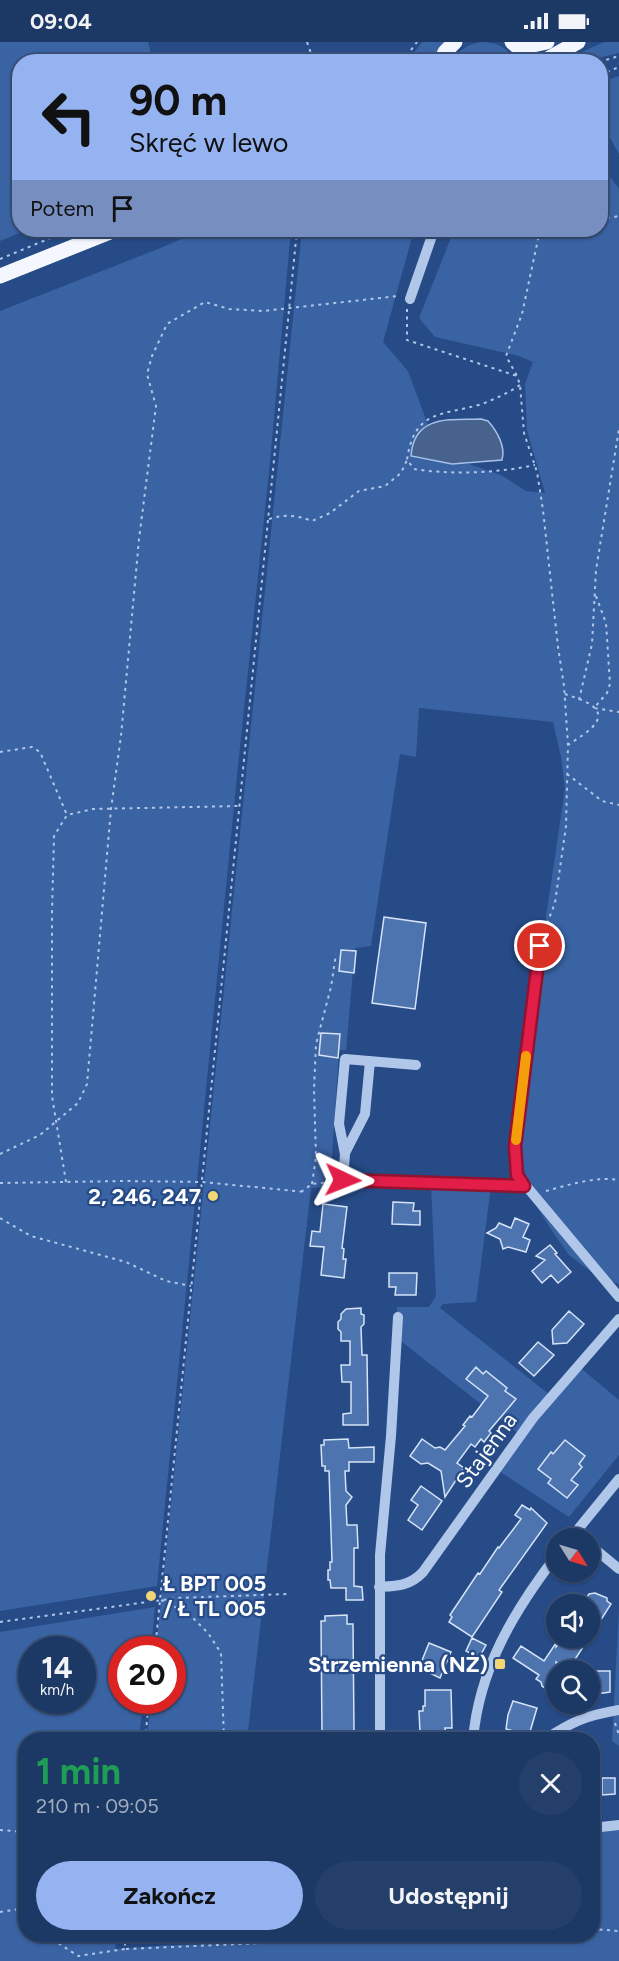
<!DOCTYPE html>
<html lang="pl">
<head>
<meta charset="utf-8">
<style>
	body { margin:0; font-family:Figtree,sans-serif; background:#253f6b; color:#f1f3f6; height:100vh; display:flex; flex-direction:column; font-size:22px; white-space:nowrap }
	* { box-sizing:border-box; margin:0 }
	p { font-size:20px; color:#a0acbf }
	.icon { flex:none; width:33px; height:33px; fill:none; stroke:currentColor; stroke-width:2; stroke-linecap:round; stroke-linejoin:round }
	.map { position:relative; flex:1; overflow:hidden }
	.drawer { position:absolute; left:18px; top:1690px; width:582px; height:210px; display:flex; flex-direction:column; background:#1c3865; border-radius:24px; box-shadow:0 2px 4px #0004,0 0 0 2px #3a5279 }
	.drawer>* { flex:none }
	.top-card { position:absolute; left:12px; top:12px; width:596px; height:183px; border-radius:24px; box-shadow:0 2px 4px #0004,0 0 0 2px #3a5279; background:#95b2f1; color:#111; overflow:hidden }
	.needle { width:39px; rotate:127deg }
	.controls { position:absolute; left:546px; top:1486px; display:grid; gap:12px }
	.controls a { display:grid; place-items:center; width:54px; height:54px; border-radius:50%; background:#1c3865; box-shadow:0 2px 4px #0004,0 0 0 2px #3a5279; font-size:30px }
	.speed { position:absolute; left:18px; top:1594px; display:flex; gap:12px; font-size:30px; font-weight:700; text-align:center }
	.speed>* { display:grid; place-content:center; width:78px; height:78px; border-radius:50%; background:#1c3865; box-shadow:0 2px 4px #0004,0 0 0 2px #3a5279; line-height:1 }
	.speed small { font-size:15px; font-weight:400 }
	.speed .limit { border:9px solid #d22; background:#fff; color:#111 }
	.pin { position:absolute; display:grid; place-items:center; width:51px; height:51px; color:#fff; margin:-26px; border:3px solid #fff; border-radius:50%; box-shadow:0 2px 6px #0007 }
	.me { position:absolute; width:66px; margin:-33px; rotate:92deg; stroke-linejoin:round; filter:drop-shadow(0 0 4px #0008) }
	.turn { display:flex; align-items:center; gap:21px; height:126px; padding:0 18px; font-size:27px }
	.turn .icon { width:78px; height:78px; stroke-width:2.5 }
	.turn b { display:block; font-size:42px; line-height:51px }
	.then { display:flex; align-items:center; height:57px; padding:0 18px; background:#0003; gap:12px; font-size:22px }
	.round { display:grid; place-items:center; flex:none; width:63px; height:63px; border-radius:32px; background:#253f6b }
	.overview { display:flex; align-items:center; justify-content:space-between; height:102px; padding:0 18px }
	h1 { font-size:36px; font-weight:700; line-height:45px; color:#1e9e55 }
	.button { display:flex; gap:12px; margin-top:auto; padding:12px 18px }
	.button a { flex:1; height:69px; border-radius:36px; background:#95b2f1; color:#111; font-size:24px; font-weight:700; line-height:69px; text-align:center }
	.button a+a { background:#253f6b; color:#f1f3f6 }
	.status { display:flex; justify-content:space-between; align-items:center; height:42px; padding:0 30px; background:#1c3865; direction:ltr }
	.status svg { height:16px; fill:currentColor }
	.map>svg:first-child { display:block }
	.green { fill:#3a63a4; fill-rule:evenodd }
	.water { fill:#48628e; stroke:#a6c1e9; stroke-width:1.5 }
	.building { fill:#4e74af; stroke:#d5e3f7; stroke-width:1.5 }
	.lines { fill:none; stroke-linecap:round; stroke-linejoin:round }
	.path { stroke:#b1c7e9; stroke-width:2; stroke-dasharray:3 4.5; stroke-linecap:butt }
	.minor { stroke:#b1c7e9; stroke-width:10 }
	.major { stroke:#f4f7fe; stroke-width:15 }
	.route-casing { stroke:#92132f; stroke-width:15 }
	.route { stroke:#e11d48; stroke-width:10 }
	.slow { stroke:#f59e0b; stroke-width:10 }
	.poi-dot { fill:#f2d676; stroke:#264b87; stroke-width:2 }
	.labels { text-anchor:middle; stroke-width:4.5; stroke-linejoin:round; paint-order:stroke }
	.poi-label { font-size:22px; font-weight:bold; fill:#fff; stroke:#264b87; text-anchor:end }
	.street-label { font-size:22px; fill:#fff; stroke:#264b87 }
</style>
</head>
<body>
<div class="status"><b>09:04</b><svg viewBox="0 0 49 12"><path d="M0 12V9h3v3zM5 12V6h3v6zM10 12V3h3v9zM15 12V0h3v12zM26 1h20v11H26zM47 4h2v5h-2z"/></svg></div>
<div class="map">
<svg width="619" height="1919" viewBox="0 0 619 1919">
	<rect width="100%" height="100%" fill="#264b87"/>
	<path class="green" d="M0,0H148L153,19L20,20V188H27L0,199Z
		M422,0H446L434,19L407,20Z
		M481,0C497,0 508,6 516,19H452C459,8 468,2 481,0Z
		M604,0H619V11L585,19H562Z
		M619,34V112L600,78V41Z
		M600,121L619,147V1242L594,1232L569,1213L550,1186L524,1144L511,1110L565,747L561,715L553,680L419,666L416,715L400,712L371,904L355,906L346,1008H339L330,1145L311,1146L247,1698H147L151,1659H172V1608H156L302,188H414L383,300L408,329L428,383L420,390L416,416L436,418L452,422H469L501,433L526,449L545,451L527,388L525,342L533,320L519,314L435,295L419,276L454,188H600Z
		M202,188H291L270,420L237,734L157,1544L0,1569V269L163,205Z
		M431,1142L491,1144L476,1260L443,1262L440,1266L550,1353L577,1323L619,1358V1413L569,1475L496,1427L519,1392L397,1296V1265H429L436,1254Z
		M155,1565L151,1608H122V1659H144L138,1698H26V1893H117L115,1907L171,1903L277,1901L429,1893H592L593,1782L619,1780V1919H0V1590ZM32,1608H82V1659H32Z
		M619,1567V1704L612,1699Z"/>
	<path class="water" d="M481,377L488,379C497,389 506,405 502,418L452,422L411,414C414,372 451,378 481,377Z"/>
	<path class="building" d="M384,875L426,881L415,967L372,961Z
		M341,908L356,909L354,931L339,929Z
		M321,991L340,992L338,1016L319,1013Z
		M393,1160L414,1161L413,1169H420V1183L392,1182Z
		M323,1162L347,1165L342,1206L344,1207L343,1217H346L344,1236L321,1233L324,1205L310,1204L312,1189L320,1190Z
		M515,1176L529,1182L523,1195L530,1198L526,1210L508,1205L503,1207L500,1197L487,1191L496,1186L499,1181L511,1186Z
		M550,1203L557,1211L555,1212L571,1230L558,1241L551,1233L542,1241L532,1229L545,1218L536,1214Z
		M389,1231H417L416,1253H395L396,1245H389Z
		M361,1266V1272L364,1273V1282L361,1285L362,1313H367L368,1383H343V1372L351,1371V1340H342L341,1323H350V1299H341V1290L338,1287V1280L341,1277V1272L346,1267Z
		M569,1269L584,1282L567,1301L553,1302L552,1288Z
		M538,1300L554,1313L534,1334L519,1321Z
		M476,1325L483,1332L486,1329L507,1346L505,1349L516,1357L489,1389L491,1391L484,1400L481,1397L475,1405L471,1402L457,1421L464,1426L445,1455L441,1429L428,1421L421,1422L410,1414L422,1397L435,1406L440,1405L445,1408L465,1384L463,1383L470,1374L472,1375L488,1354L466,1337Z
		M348,1397L349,1406L374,1405V1420H349V1429H345L346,1449L352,1455L346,1463L347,1483H357L358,1506H354V1544L362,1545L363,1558H346V1546H331L330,1538H328V1528H330V1520H332L329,1429H325V1424H322L321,1403H324V1398Z
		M565,1398L585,1414L579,1422L582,1425L571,1438L578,1443L567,1456L548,1441L551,1437L538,1427L551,1410L553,1412Z
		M421,1444L442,1459L422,1488L408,1478L418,1463L411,1458Z
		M522,1463L530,1468L531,1466L547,1481L499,1548L502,1550L472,1595L449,1580L452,1575L450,1573L478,1531L480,1532L498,1505L499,1506L521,1477L515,1473Z
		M595,1551L607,1556V1559L611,1562L590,1595V1563H582L589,1552Z
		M347,1573V1582H353L354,1689H348V1698H326V1693H322L321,1579H325V1574Z
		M472,1596L486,1603L479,1616L466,1609Z
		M564,1596H589L568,1628L556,1620V1646L546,1647L542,1644L541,1640L536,1637L539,1633L513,1616L521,1604L544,1619L556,1601V1605Z
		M429,1601L451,1610L440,1636L419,1626Z
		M595,1629H610V1650L590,1653V1637H595Z
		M425,1648H451L452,1686H445L446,1695L423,1696V1690H420L419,1669H423V1664H425Z
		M513,1659L537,1666L529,1693L506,1687L508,1673Z
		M602,1736H615V1752L602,1753Z"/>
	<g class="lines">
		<path class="path" d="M307,0L314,20
			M402,20L417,0
			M599,20L619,14
			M600,33L619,25
			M600,175L604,177L619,174
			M540,188L522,272L506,314L517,334L520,343L524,391L537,430L543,468L558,605L564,644L568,703L566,784L555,861L543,892
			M0,217L70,188
			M407,267V298L517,334
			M520,343C508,351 495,357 482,362C442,374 414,367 407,418L414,427C450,433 499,431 535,423
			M269,477C285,472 296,473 312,479L330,471L359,449L385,444L401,431L407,418
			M596,554L606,581L610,642L607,651L594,666L619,670
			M565,652C573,655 584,658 591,663C613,678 579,695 568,703
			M579,658L592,602L596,528L619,387
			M0,710L32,705L40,710L67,773
			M567,732L602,759L619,763
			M0,1112L40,1093L78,1061L87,1042L111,767L121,694L139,497L156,364L147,332L152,314L167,282L205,260L229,267L263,269L398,254
			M66,1140L52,1054V870L54,794L67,773L93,767L240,764
			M0,1141L124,1139L202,1140L306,1150
			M312,1142L316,1115L314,1047L316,1002L331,945L336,912
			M546,1149C569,1143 595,1134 619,1138
			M301,1150L312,1142L332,1140
			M0,1176L31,1194L126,1220L166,1239L191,1244
			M161,1558L189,1572L208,1591L221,1611L224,1698
			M0,1580L177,1556L287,1552
			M155,1608L297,188
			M615,1681L619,1693
			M145,1698L149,1659
			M0,1788L26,1790
			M0,1870L26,1866
			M592,1887L619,1889
			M46,1893L78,1914L125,1907
			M125,1893V1907L450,1893"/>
		<path class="minor" d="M410,257L434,188
			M540,904L515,1104L514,1119L517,1133L619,1255
			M416,1023L345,1017L339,1082L345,1112L343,1138L524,1144
			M345,1111L365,1072L370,1019
			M570,1497L619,1437
			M590,1503L619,1527
			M379,1545C397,1544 410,1544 423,1530L533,1376L619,1277
			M380,1698V1513L391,1394L398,1275
			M473,1698C479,1627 514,1569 556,1514
			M544,1698C573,1679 585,1674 619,1668
			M592,1786L619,1783"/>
		<path class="major" d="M512,0L519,6L526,20
			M519,6L547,0
			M441,20L445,10L455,0
			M542,20L578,0
			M0,234L115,188"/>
	</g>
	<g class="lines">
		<g class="route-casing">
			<path id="route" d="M343,1138L524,1144L517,1133L515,1104L540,904"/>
		</g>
		<use href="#route" class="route"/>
		<path class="slow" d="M516,1098L526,1014"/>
	</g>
	<g class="poi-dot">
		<circle cx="213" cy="1154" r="6"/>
		<circle cx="151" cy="1554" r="6"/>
		<rect x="494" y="1616" width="12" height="12" rx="3"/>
	</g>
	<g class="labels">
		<g class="poi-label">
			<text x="201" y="1162">2, 246, 247</text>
			<text x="163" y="1549" text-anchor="start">Ł BPT 005<tspan x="163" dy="25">/ Ł TL 005</tspan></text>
			<text x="488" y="1630">Strzemienna (NŻ)</text>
		</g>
		<g class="street-label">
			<text transform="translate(486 1408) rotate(-54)" y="8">Stajenna</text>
		</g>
	</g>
</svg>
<div class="controls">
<a><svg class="needle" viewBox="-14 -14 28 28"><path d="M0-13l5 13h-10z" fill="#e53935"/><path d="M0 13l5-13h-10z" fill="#a0acbf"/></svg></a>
<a><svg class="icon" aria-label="sound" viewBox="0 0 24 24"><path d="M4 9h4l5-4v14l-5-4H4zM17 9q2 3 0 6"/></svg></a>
<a><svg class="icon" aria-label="search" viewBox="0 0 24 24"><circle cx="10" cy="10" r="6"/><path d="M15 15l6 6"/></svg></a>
</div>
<div class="speed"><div>14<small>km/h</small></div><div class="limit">20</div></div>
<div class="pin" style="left:540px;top:904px;background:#d93025"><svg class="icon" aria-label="arrive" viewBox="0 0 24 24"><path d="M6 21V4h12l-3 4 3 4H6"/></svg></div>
<svg class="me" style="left:343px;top:1138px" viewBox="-20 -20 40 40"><path d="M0-17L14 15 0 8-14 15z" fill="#e11d48" stroke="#fff" stroke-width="4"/></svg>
<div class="top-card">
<div class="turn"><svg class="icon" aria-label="left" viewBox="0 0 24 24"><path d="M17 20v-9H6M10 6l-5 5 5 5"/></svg><div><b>90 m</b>Skręć w lewo</div></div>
<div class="then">Potem<svg class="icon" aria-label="arrive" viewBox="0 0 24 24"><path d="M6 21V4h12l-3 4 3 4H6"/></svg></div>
</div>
<section class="drawer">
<div class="overview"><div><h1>1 min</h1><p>210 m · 09:05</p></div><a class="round"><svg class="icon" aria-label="close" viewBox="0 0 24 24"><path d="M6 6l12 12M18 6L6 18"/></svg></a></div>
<div class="button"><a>Zakończ</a><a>Udostępnij</a></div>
</section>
</div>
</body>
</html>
